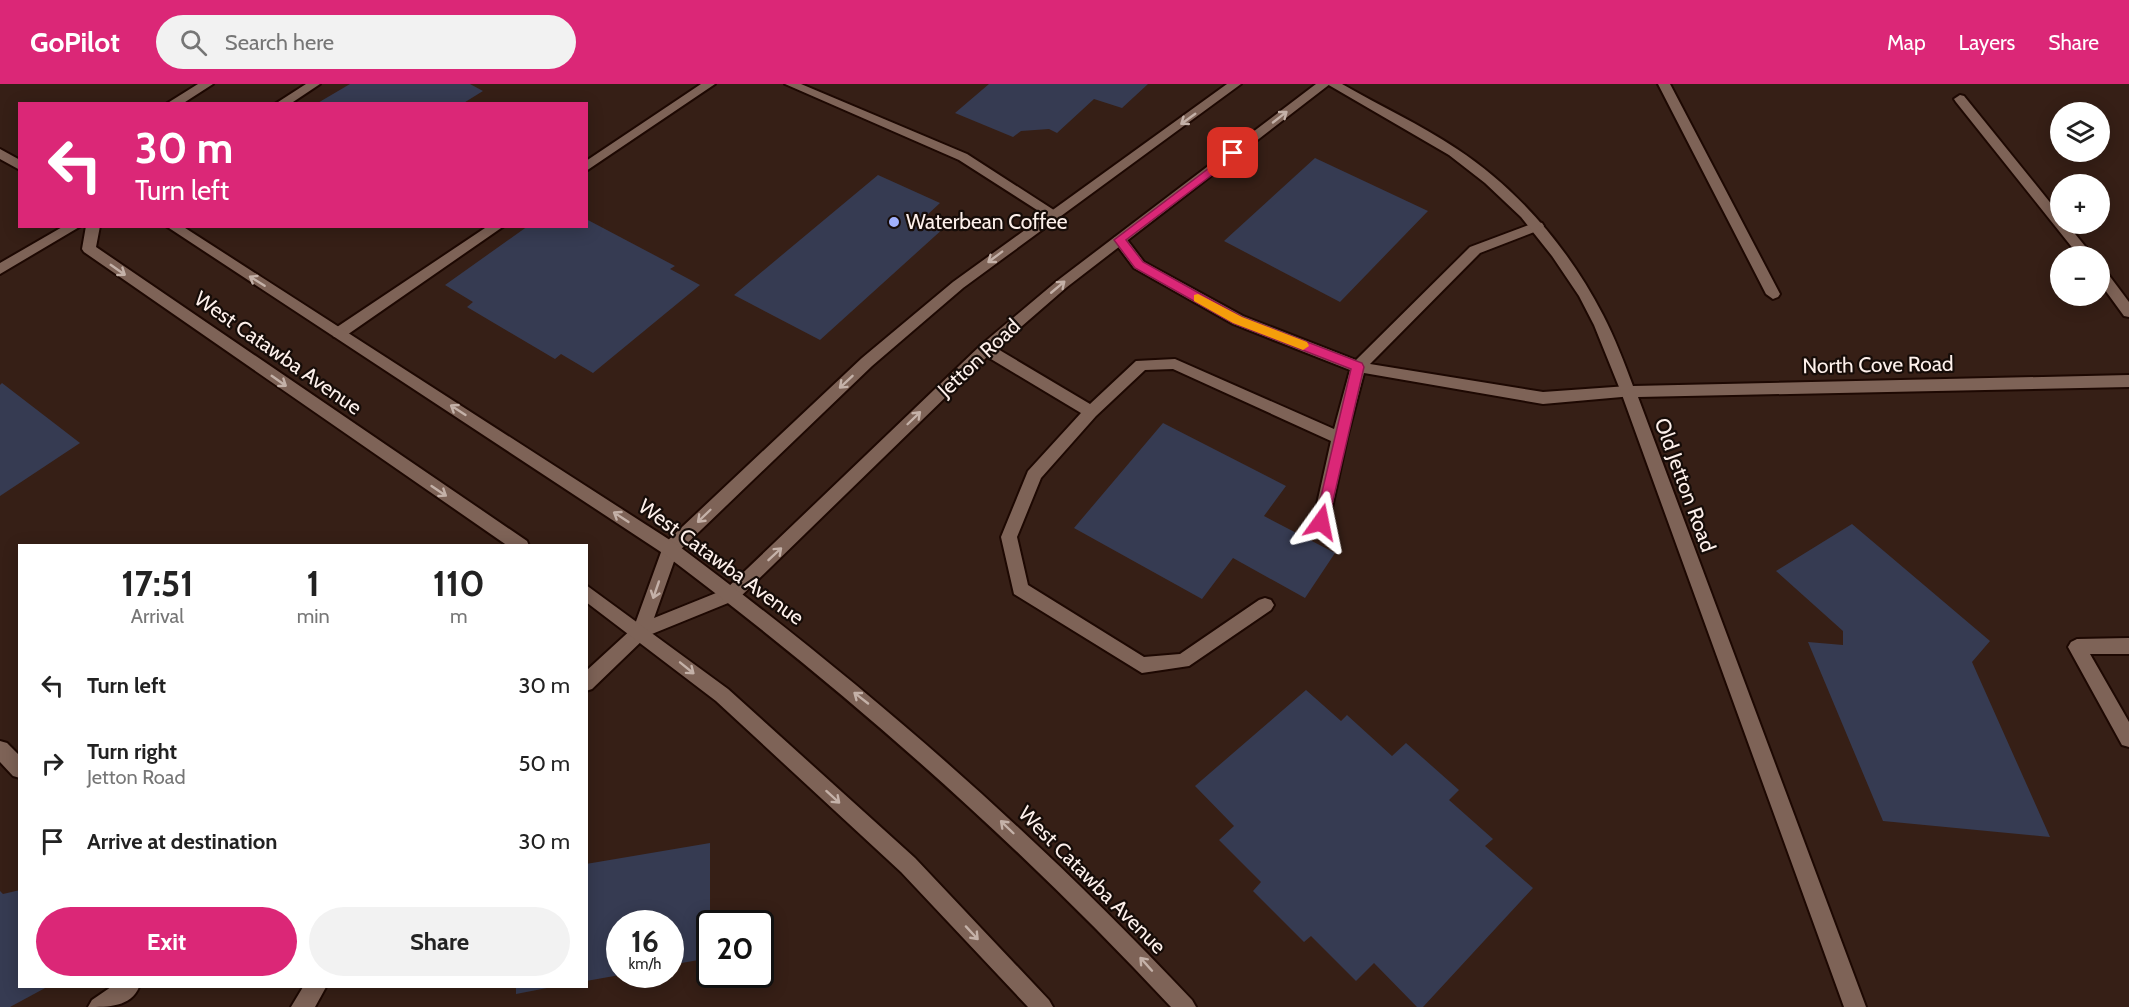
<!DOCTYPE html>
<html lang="en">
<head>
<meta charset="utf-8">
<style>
	body { margin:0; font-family:Cabin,sans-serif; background:#f2f2f2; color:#222; height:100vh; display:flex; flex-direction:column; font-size:22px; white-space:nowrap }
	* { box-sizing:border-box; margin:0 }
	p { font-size:20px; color:#767676 }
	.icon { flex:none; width:33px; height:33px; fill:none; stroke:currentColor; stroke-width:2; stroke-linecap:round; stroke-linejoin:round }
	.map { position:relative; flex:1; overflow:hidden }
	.side { position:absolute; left:18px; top:460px; width:570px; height:444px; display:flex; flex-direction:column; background:#fff; border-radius:0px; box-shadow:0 3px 15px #0003 }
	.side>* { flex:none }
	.top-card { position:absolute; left:18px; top:18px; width:570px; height:126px; border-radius:0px; box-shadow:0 3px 15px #0003; background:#db2777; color:#fff; overflow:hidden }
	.tools { position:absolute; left:2050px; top:18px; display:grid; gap:12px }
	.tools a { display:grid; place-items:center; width:60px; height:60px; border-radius:50%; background:#fff; box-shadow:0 3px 15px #0003; font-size:30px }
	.speed { position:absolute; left:606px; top:826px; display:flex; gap:12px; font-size:30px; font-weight:700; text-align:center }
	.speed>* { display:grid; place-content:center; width:78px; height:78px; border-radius:50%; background:#fff; box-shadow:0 3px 15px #0003; line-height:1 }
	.speed small { font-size:15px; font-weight:400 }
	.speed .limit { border:3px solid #111; border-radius:9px; background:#fff; color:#111 }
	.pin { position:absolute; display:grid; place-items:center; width:51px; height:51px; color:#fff; margin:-26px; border-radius:12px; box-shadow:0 3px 9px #0006 }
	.me { position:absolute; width:66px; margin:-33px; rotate:12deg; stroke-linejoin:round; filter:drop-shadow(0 0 4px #0008) }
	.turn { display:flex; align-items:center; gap:21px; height:126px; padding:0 18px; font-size:27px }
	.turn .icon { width:78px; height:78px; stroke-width:2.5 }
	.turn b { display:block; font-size:42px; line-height:51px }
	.eta { display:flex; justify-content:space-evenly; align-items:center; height:102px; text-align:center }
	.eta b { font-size:36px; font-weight:800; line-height:42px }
	.button { display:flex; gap:12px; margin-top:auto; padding:12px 18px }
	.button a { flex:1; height:69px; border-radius:36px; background:#db2777; color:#fff; font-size:24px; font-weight:800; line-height:69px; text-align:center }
	.button a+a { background:#f2f2f2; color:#222 }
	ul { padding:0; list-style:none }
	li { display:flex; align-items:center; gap:18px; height:78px; padding:0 18px }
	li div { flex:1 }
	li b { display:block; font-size:22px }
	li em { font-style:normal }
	header { display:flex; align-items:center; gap:36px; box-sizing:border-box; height:84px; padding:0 30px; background:#db2777; color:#fff }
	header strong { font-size:28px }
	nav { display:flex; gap:33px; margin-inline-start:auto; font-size:21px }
	.search { width:420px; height:54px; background:#f2f2f2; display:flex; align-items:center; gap:15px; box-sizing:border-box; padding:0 21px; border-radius:33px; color:#767676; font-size:22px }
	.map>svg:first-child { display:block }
	.building { fill:#363b52 }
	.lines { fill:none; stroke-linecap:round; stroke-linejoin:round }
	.service-casing { stroke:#1d0802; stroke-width:4 }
	.minor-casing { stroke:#1d0802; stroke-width:4 }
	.tertiary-casing { stroke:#1d0802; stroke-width:4 }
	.secondary-casing { stroke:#1d0802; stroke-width:4 }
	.service { fill:#7e6357; fill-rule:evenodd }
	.minor { fill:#7e6357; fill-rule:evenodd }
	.tertiary { fill:#7e6357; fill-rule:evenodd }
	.secondary { fill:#7e6357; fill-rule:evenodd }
	.oneway { stroke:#c4b1a8 }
	.route { fill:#db2777; stroke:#8e194d; stroke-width:1.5 }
	.slow { fill:#f59e0b }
	.poi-dot { fill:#a2b2fd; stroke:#160c08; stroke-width:2 }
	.labels { text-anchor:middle; stroke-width:4.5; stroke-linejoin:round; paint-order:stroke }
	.poi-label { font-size:21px; fill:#fdf0eb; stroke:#160c08; text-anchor:start }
	.street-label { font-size:21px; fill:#fdf0eb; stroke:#160c08 }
</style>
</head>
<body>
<header>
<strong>GoPilot</strong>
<div class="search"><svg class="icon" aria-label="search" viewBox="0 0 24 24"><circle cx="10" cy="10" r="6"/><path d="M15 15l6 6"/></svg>Search here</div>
<nav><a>Map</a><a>Layers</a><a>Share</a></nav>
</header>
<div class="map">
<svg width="2129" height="923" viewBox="0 0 2129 923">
	<rect width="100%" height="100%" fill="#361f16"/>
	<path class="building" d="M350,0H470L483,7L462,20H316Z
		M989,0H1148L1122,24L1094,15L1057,49L1049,45L1021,47L1013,53L955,29Z
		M1315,74L1428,127L1340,218L1224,157Z
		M878,91L940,119L925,133L945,143L820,256L734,211Z
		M586,135L675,182L670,185L700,201L593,289L561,270L555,275L467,223L473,218L445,201L528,142H586Z
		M2,299L80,359L0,412V301Z
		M1163,339L1286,402L1264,432L1335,469L1305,514L1233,474L1202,515L1074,444Z
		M1852,440L1990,557L1972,578L2050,753L1883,737L1808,558L1843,561V547L1776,487Z
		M1306,606L1341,637L1347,631L1392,672L1406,659L1459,706L1449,716L1493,755L1485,762L1533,804L1423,923H1417L1374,879L1356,897L1311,852L1304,858L1253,807L1261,798L1219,756L1234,742L1195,702Z
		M710,759V874L670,881V840H620V891L586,897V780Z
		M20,806V903H47L10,923H0V807L3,810Z
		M516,903H547V904L516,910Z"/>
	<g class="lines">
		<g class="service-casing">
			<path id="service" d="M198,0H213L182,20H166Z
				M306,0H320L290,20H275Z
				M701,0H715L586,87V77Z
				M785,0H801L967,70L1060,130L1058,133H1048L959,76Z
				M1658,0H1670L1780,210L1778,213L1773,215L1766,210Z
				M1960,11L1964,12L2061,132V140H2067L2093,172H2079L1956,18L1954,15Z
				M1537,138L1542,139L1544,142L1542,145L1480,169L1370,280L1543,308L1628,302L1633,304L1635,308L1633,312L1543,320L1364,289L1347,354L1329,438L1327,443L1321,445L1315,443L1313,438L1331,357L1173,285L1145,286L1096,332L1041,394L1017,453L1028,501L1144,573L1180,570L1259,516L1265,514L1271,516L1274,521L1271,526L1189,582L1142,589L1014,510L1001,453L1028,387L1081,329L981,269L979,265L981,261H991L1090,320L1136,277L1175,275L1334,345L1350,286L1233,240L1134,184L1113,156L1115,153H1125L1144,178L1243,232L1356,276L1470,163Z
				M488,142H504L344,253H334L332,249L334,245Z
				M2100,184L2105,186L2129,218V233L2124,232L2100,199Z
				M2129,554V570H2090L2129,638V663L2122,661L2068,563L2071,558L2077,555Z
				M0,657L7,659L20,672V694L13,692L0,678Z
				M111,903H139C131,923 108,923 88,923L92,916Z"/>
		</g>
		<g class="minor-casing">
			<path id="minor" d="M1327,0H1342C1380,22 1420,40 1457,65C1519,106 1569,165 1603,231C1615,254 1624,278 1633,302L2129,291V303L1638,313L1866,923H1844L1621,308L1594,241L1579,212L1552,172L1521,133L1485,99L1449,71Z
				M64,142H81L0,190V179Z"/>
		</g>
		<g class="tertiary-casing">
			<path id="tertiary" d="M1227,0H1241L963,204L872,282L677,469L654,534L726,505L981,261L1057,197L1316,0H1330L1067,203L991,269L738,515L647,552L592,605L586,607V587L634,543L664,460L862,274L953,198Z
				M303,903H326L315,923H291Z"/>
		</g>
		<g class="secondary-casing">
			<path id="secondary" d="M0,65L20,76V86L0,75Z
				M86,142H100L96,163L527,457L529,462H508L84,168L82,165Z
				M166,142H182L676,460C864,600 1031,745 1192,916L1196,923H1171C1014,755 847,608 664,470Z
				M586,501L728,605L915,774L1049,916L1053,923H1028L901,788L716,617L586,518Z"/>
		</g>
		<use href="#service" class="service"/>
		<use href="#minor" class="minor"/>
		<use href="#tertiary" class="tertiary"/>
		<use href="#secondary" class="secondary"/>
	</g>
	<defs><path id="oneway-shaft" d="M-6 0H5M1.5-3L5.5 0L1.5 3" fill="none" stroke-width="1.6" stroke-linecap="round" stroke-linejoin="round" transform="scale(1.5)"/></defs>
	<g class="oneway">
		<use href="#oneway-shaft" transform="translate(1280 33) rotate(-38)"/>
		<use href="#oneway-shaft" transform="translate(1188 35) rotate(144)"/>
		<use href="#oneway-shaft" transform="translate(995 173) rotate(143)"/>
		<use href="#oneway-shaft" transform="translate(118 186) rotate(35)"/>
		<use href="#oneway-shaft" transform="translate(257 197) rotate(-148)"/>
		<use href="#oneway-shaft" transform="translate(1058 203) rotate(-40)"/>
		<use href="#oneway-shaft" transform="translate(279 297) rotate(35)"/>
		<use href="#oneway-shaft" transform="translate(846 298) rotate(137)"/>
		<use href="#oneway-shaft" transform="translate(458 326) rotate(-147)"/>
		<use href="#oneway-shaft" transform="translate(914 334) rotate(-44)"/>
		<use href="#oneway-shaft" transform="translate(439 407) rotate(34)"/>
		<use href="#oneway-shaft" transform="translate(704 432) rotate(136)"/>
		<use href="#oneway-shaft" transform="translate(621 433) rotate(-147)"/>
		<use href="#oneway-shaft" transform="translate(775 470) rotate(-43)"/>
		<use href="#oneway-shaft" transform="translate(656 506) rotate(109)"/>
		<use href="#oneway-shaft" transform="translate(687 584) rotate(39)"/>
		<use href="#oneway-shaft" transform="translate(861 614) rotate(-142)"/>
		<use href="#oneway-shaft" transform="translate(833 713) rotate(42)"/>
		<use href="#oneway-shaft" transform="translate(1007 743) rotate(-136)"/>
		<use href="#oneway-shaft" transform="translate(972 849) rotate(47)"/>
		<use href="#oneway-shaft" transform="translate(1146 880) rotate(-132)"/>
	</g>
	<path class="route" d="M1233,66L1237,67V72L1126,156L1143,178L1242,233L1362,279L1364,283L1328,438L1321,444L1315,438L1351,285L1233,239L1135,184L1114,156Z"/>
	<path class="slow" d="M1198,210L1242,233L1307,258L1309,262L1303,266L1233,239L1194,217V211Z"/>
	<circle class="poi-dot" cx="894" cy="138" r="6"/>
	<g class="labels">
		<g class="poi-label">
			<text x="906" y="145">Waterbean Coffee</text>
		</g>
		<g class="street-label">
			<text transform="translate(278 269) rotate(35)" y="7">West Catawba Avenue</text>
			<text transform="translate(979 274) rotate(-43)" y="7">Jetton Road</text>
			<text transform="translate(1878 281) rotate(-1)" y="7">North Cove Road</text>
			<text transform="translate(1685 401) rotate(70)" y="7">Old Jetton Road</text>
			<text transform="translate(721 478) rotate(36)" y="7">West Catawba Avenue</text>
			<text transform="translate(1092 796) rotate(45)" y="7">West Catawba Avenue</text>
		</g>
	</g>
</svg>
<div class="tools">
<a><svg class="icon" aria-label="layers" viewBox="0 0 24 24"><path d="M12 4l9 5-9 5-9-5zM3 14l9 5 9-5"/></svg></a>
<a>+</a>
<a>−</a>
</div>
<div class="speed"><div>16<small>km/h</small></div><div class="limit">20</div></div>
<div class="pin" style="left:1233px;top:69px;background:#d93025"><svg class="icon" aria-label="arrive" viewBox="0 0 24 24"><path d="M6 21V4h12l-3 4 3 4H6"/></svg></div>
<svg class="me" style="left:1321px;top:438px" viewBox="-20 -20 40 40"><path d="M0-17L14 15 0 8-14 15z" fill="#db2777" stroke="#fff" stroke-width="4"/></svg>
<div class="top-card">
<div class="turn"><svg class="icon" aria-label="left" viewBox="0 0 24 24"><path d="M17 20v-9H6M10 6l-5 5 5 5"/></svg><div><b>30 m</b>Turn left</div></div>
</div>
<section class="side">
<div class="eta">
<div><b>17:51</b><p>Arrival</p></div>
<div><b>1</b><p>min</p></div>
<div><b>110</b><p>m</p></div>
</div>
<ul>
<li><svg class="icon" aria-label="left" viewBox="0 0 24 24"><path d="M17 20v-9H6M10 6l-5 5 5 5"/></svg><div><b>Turn left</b></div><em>30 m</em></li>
<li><svg class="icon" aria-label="right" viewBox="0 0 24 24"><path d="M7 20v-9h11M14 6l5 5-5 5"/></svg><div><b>Turn right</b><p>Jetton Road</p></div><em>50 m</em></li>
<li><svg class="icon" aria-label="arrive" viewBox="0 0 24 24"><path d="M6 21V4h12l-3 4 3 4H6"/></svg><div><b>Arrive at destination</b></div><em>30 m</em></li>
</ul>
<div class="button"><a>Exit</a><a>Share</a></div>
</section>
</div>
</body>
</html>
